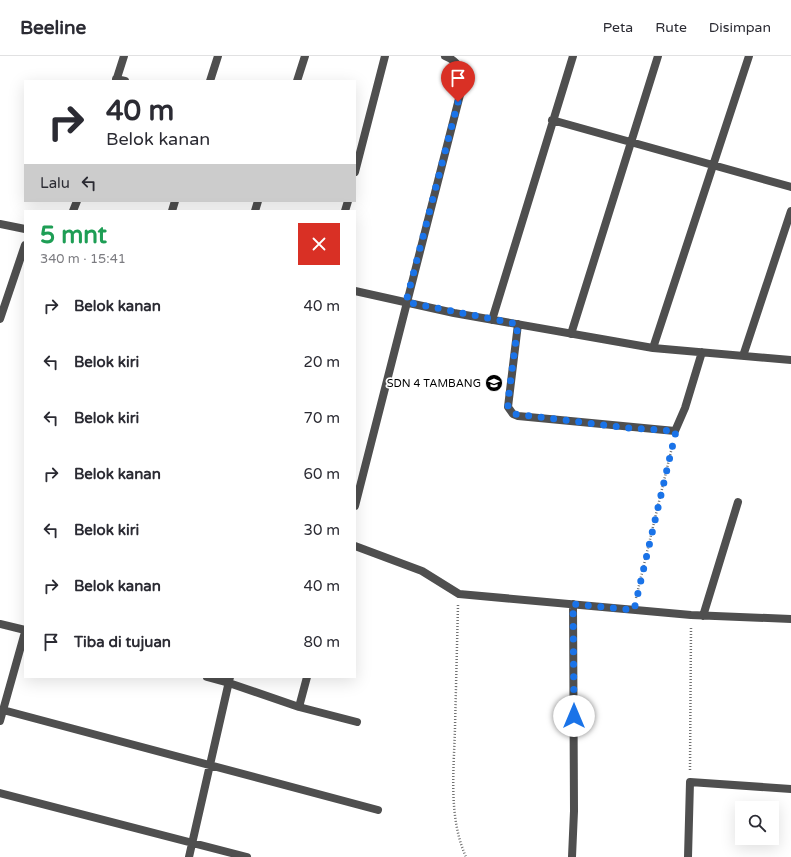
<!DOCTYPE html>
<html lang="id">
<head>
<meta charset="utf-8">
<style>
	body { margin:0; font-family:"Varela Round",sans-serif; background:#f7f7f7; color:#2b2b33; height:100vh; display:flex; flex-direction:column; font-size:15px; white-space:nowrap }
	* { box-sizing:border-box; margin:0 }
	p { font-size:13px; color:#7c7c81 }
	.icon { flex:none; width:22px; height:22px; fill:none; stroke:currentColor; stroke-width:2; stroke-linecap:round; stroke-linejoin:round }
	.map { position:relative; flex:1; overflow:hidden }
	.sheet { position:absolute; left:24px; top:154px; width:332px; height:468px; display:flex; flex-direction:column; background:#fff; border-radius:0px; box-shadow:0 4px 16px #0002 }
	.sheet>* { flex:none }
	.top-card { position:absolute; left:24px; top:24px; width:332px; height:122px; border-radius:0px; box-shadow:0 4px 16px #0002; background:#fff; color:#2b2b33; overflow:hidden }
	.fabs { position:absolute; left:735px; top:745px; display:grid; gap:8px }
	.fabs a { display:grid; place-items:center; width:44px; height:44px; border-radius:0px; background:#fff; box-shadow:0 4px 16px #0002; font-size:20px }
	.pin { position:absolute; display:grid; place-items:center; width:34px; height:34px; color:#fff; margin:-41px -17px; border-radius:50% 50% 50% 0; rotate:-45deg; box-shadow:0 0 4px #0007 }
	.pin .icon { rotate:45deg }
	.me { position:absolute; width:44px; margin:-22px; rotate:0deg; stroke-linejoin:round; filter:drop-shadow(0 0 3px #0008) }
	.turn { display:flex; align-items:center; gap:14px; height:84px; padding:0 16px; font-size:18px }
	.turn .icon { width:52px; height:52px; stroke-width:2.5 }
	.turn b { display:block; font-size:28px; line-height:34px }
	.then { display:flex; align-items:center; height:38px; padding:0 16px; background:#0003; gap:8px; font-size:15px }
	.round { display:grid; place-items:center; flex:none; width:42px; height:42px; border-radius:0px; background:#f7f7f7 }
	.head { display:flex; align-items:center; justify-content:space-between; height:68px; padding:0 16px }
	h1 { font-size:24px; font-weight:700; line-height:30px; color:#1e9e55 }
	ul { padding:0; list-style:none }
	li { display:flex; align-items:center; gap:12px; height:56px; padding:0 16px }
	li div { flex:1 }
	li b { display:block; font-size:15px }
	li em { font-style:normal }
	header { display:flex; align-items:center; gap:24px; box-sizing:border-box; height:56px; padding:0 20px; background:#fff; border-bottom:1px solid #e1e1e2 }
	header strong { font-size:19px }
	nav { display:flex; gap:22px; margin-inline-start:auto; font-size:14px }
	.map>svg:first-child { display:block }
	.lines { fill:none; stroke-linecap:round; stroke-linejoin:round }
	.path { stroke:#717171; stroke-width:2.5; stroke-dasharray:1 2; stroke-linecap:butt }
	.minor { stroke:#4f4f4f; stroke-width:8 }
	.route { stroke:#1a73e8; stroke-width:7; stroke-dasharray:0 12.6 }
	.labels { text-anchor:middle; stroke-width:3.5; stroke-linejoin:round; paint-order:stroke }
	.poi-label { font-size:11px; fill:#000; stroke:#fff; text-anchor:end }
</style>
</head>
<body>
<header>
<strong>Beeline</strong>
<nav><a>Peta</a><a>Rute</a><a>Disimpan</a></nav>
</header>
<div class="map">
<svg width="791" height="801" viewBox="0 0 791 801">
	<rect width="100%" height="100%" fill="#fff"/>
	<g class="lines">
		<path class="path" d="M636,542L673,387
			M458,549C457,590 456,631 455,671C454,714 448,761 466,801
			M690,714L691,571"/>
		<path class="minor" d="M116,23L125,25
			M116,25L124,0
			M210,25L218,0
			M297,25L305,0
			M552,64L791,131
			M355,116L385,0
			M73,155L77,145
			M172,155L175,145
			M255,155L258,145
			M345,155L348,145
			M0,168L25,173
			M355,235L454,257L653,292L791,304
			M0,263L25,189
			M492,264L573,0
			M518,268L508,351L513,358L518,360L675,375L685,352L702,296
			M571,278L658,0
			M653,292L749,0
			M743,300L791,155
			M355,450L462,31C463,16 460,6 445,0
			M355,490L422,515L459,538L691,559L791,563
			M703,560L738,446
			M0,568L25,574
			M207,621L229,627L299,651L357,666
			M299,651L307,621
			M3,654L378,754
			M0,665L25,576
			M0,737L247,801
			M189,801L230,621
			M572,801L574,755L573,548
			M688,801L690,726L791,733"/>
	</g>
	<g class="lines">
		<path class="route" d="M458,46L406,246L518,268L508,345V351L514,358L629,372L676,375L634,554L573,548L574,660"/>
	</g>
	<defs>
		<g id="school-disc" transform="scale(0.9)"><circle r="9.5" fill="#000" stroke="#fff"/><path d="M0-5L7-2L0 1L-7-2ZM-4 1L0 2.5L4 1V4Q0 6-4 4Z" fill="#fff"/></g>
	</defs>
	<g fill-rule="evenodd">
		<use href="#school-disc" x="494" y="327"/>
	</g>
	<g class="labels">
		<g class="poi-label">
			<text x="481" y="331">SDN 4 TAMBANG</text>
		</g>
	</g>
</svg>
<div class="fabs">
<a><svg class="icon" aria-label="search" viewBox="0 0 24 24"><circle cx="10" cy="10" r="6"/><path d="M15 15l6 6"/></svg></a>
</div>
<div class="pin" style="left:458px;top:46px;background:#d93025"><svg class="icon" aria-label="arrive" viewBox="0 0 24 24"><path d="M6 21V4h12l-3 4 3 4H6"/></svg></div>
<svg class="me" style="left:574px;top:660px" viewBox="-20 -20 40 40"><circle r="19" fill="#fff"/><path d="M0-13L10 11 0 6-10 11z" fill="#1a73e8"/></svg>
<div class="top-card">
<div class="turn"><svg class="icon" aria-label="right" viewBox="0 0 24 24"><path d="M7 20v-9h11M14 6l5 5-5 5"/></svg><div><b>40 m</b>Belok kanan</div></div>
<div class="then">Lalu<svg class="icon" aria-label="left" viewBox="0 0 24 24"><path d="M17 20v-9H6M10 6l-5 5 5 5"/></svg></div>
</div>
<section class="sheet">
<div class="head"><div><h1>5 mnt</h1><p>340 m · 15:41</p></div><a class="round" style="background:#d93025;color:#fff"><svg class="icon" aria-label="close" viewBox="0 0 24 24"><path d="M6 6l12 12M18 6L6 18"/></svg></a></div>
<ul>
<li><svg class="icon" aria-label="right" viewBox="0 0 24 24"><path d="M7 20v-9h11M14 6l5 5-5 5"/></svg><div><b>Belok kanan</b></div><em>40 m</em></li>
<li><svg class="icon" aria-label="left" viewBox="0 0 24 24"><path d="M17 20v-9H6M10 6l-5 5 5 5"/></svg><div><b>Belok kiri</b></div><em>20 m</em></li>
<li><svg class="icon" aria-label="left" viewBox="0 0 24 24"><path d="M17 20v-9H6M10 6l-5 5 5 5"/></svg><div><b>Belok kiri</b></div><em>70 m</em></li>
<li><svg class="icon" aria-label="right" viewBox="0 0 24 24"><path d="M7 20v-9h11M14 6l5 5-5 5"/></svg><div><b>Belok kanan</b></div><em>60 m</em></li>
<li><svg class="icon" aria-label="left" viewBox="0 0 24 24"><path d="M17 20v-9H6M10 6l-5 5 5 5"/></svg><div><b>Belok kiri</b></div><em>30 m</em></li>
<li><svg class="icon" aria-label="right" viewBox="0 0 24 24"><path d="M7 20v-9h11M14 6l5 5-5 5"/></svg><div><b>Belok kanan</b></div><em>40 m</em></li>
<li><svg class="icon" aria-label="arrive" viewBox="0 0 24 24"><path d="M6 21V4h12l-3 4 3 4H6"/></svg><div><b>Tiba di tujuan</b></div><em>80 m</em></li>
</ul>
</section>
</div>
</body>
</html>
